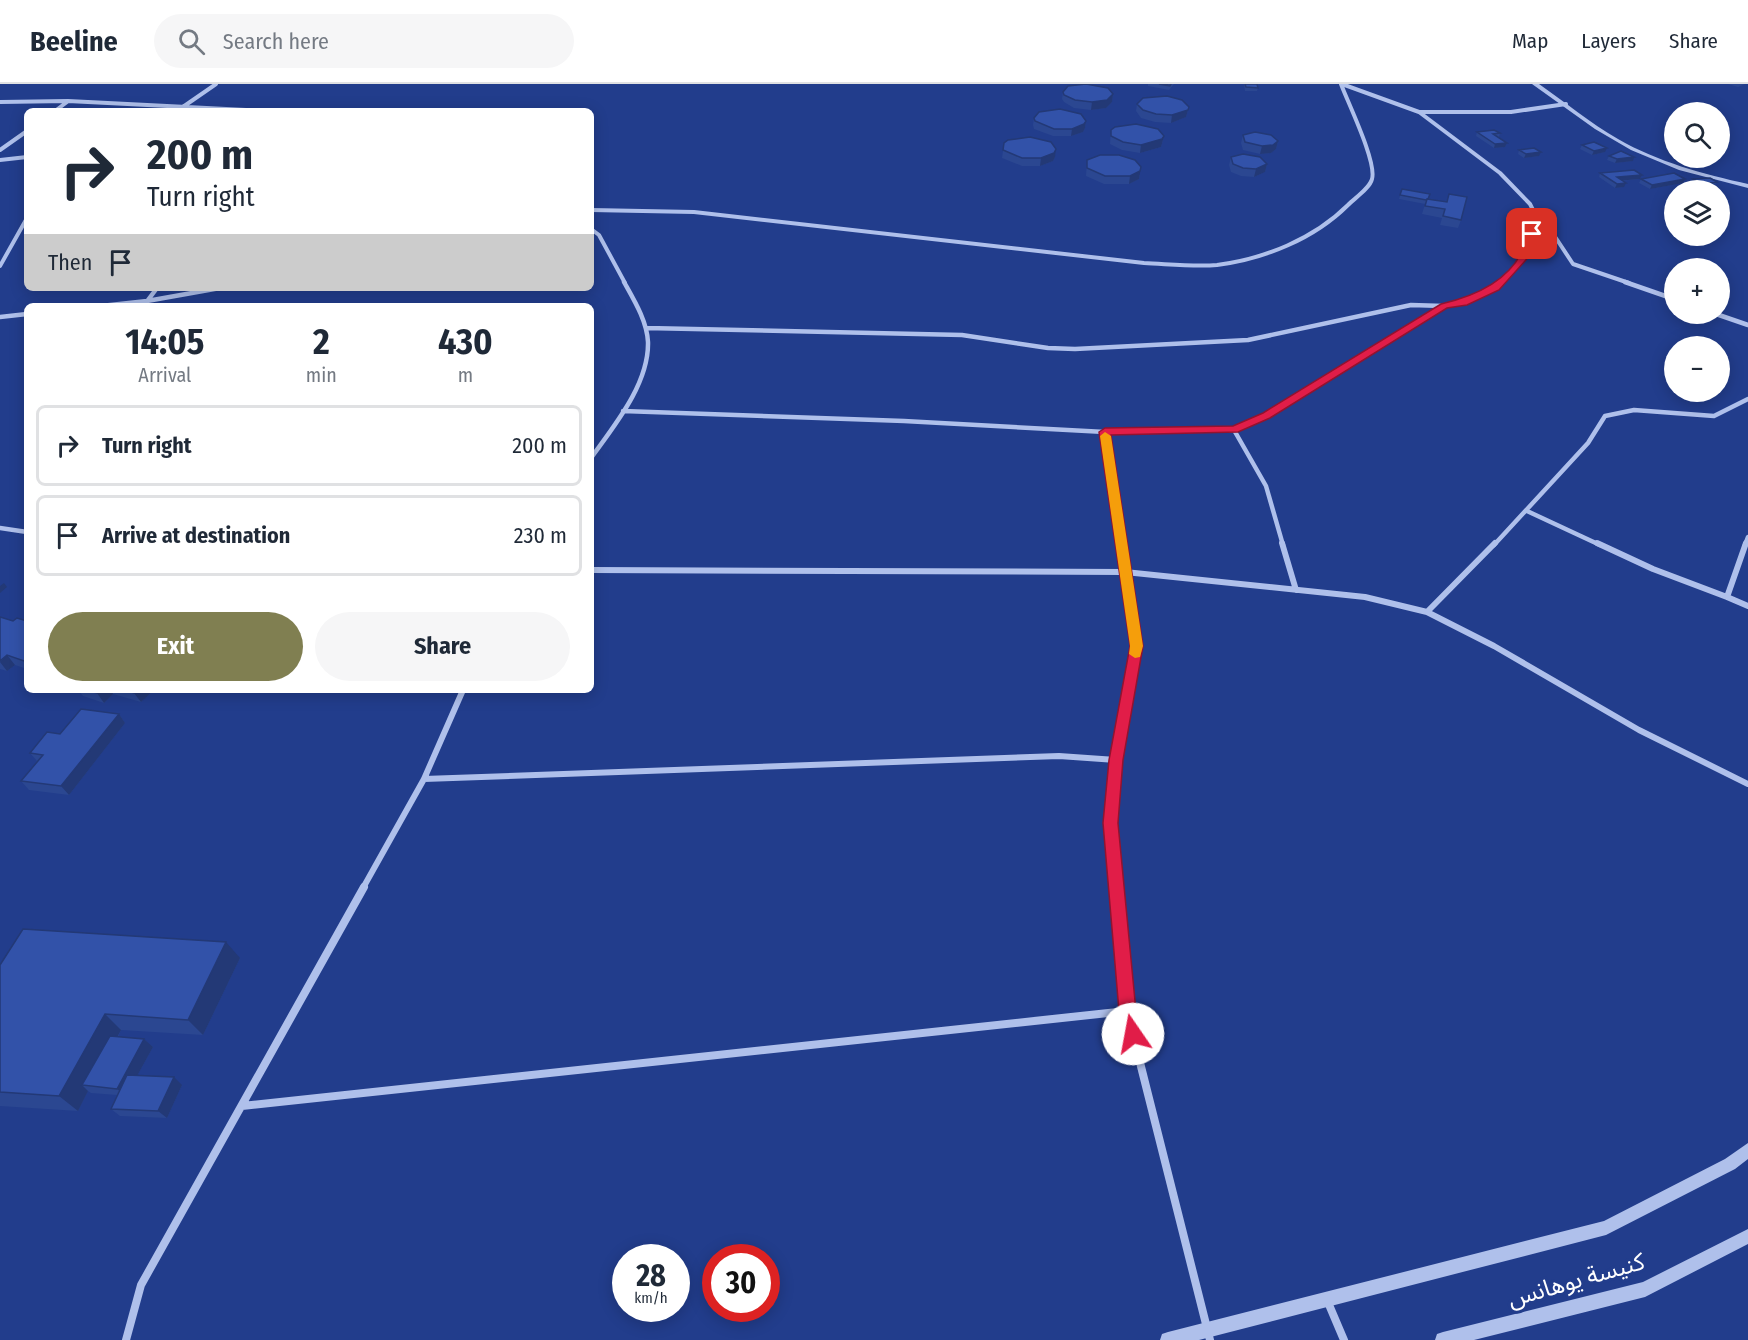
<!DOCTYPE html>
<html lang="en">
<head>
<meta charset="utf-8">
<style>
	body { margin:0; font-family:"Fira Sans Condensed","Noto Sans Arabic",sans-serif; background:#f6f6f7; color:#1f2937; height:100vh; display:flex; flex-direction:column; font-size:22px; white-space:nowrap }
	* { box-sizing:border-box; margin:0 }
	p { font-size:20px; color:#747a83 }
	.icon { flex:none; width:33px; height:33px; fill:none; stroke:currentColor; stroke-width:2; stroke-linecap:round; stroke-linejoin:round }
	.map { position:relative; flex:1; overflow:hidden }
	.panel { position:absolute; left:24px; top:219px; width:570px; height:390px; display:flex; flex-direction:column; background:#fff; border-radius:9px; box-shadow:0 3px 15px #0003 }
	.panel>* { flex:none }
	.hud { position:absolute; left:24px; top:24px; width:570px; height:183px; border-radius:9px; box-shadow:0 3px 15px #0003; background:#fff; color:#1f2937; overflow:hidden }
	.fabs { position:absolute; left:1664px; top:18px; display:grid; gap:12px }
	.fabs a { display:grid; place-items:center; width:66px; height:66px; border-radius:50%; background:#fff; box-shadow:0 3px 15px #0003; font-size:30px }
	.speed { position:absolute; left:612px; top:1160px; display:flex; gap:12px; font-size:30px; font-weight:700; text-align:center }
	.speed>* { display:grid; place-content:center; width:78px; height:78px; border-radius:50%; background:#fff; box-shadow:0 3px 15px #0003; line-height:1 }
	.speed small { font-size:15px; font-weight:400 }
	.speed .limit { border:9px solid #d22; background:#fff; color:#111 }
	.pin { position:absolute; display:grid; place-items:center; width:51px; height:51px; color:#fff; margin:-26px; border-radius:12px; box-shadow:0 3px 9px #0006 }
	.me { position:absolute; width:66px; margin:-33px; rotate:348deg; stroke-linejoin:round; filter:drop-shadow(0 0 4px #0008) }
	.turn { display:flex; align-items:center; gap:21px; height:126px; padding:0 24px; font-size:27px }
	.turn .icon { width:78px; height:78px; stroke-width:2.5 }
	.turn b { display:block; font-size:42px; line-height:51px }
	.then { display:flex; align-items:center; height:57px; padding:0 24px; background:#0003; gap:12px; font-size:22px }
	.eta { display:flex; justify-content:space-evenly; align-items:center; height:102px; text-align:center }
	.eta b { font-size:36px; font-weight:700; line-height:42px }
	.action { display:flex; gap:12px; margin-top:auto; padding:12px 24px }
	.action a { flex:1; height:69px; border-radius:36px; background:#807f51; color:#fff; font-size:24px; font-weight:700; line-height:69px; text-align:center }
	.action a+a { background:#f6f6f7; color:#1f2937 }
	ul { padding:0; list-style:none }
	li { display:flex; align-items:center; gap:18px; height:81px; margin:0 12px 9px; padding:0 12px; border:3px solid #e0e1e3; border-radius:9px }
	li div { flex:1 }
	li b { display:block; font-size:22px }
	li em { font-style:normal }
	header { display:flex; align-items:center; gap:36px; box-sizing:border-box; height:84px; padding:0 30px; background:#fff; border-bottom:2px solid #e0e1e3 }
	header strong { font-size:28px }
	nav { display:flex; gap:33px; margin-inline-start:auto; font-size:21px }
	.search { width:420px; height:54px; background:#f6f6f7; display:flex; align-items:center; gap:15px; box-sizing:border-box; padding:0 21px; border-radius:33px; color:#747a83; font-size:22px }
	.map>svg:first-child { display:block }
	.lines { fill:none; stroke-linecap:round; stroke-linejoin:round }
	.minor-far3 { stroke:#afc0eb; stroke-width:4 }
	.minor-far2 { stroke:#afc0eb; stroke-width:4.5 }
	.minor-far1 { stroke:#afc0eb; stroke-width:6 }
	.minor { stroke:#afc0eb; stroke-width:8 }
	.tertiary { fill:#afc0eb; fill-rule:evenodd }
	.wall { fill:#2b4791 }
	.shaded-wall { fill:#233976 }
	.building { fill:#3252a9; stroke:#233976; stroke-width:1.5 }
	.route { fill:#e11d48; stroke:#92132f; stroke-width:1.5 }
	.slow { fill:#f59e0b }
	.labels { text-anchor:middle; stroke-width:6; stroke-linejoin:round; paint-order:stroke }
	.near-street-label { font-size:24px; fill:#fff; stroke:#223d8c }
</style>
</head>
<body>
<header>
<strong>Beeline</strong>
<div class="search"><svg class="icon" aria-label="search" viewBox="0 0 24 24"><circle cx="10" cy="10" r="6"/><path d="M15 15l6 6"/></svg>Search here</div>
<nav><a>Map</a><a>Layers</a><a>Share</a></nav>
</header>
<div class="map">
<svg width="1748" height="1256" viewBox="0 0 1748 1256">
	<rect width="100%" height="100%" fill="#223d8c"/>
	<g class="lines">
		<path class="minor-far3" d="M1342,0L1419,28
			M0,18L68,17L264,27
			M55,27L67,18
			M177,27L216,0
			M0,66L27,47
			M0,76L27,73
			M591,126L694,128L1144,179C1168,180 1194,183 1217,181C1264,175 1314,155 1348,121C1355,114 1370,104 1372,95C1377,78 1348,19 1341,0
			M1536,132L1548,142L1573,180L1629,199
			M591,145L599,151L625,199
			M0,182L27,134
			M1500,199L1529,168L1536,132L1530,120L1500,89L1419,28H1511L1566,20"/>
		<path class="minor-far2" d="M1625,198L1674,215
			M148,216L157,204
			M101,222L147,217L220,204
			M1716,230L1748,241
			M0,233L27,230
			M646,244L962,251L1048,264L1075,265L1248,256L1411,221L1444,222
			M623,327L904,337L1105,348L1234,346L1267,331L1444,222C1463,219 1488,213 1502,198
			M1234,346L1266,402L1283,461
			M1105,348L1122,461
			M591,374C614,342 649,300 648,258C647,237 634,216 624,198
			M1527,427L1600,461
			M0,444L27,448
			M1494,461L1588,359L1605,332L1634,326L1714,332L1748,315
			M1745,461L1748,453"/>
		<path class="minor-far1" d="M1282,459L1296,506
			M1597,459L1653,485L1727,513L1746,459
			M591,486L1125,488L1365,513L1427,528L1494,562L1639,646L1748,700
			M1727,513L1748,522
			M1427,528L1495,459
			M424,695L1059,672L1116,676
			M363,804L424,695L463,606
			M1117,804L1111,739L1116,676L1137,562L1122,459"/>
		<path class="minor" d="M1116,803L1127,927L1210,1256
			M242,1022L1127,927
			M1327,1216L1344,1256
			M126,1256L141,1201L364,803"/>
		<path class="tertiary" d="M1532,0H1539C1565,18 1590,39 1618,55C1658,78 1703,90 1748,100V104L1679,86L1631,66L1595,45Z
			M1748,1059V1075L1735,1085L1606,1151L1199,1256H1160L1162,1250L1168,1248L1604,1137L1725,1075Z
			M1748,1145V1160L1645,1213L1474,1256H1435L1437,1250L1443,1248L1643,1198Z"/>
	</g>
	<path class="wall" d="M1148,0H1174L1169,6L1148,2Z
		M1244,0H1257L1258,4L1257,7H1245Z
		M1728,0H1745L1738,3Z
		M1063,8L1113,10L1112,18L1106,24L1091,26L1074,24L1064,18L1062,15Z
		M1137,20L1189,23L1186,33L1171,39L1155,38L1141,34L1136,27Z
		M1034,34L1086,37L1085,44L1083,48L1071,52H1053L1034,45L1033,41Z
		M1111,46L1164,52L1162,60L1161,63L1140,69L1122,66L1110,60Z
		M1477,48L1500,49L1499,53L1507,59L1505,63L1494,64L1476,52Z
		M1243,51L1278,57L1276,65L1271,69L1260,70L1243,66L1241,59Z
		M1004,59L1055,73L1053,77L1040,82H1022L1002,74Z
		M1582,61L1605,68L1592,71L1580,65Z
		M1519,66L1539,72L1524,74L1518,70Z
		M1609,72L1633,77L1615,79L1607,76Z
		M1231,73L1267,80L1265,88L1254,93L1241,92L1231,88L1229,81Z
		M1087,76L1140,91L1139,95L1129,100H1104L1086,92Z
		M1600,89L1642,91L1640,95L1622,97L1624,103L1615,104L1599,93Z
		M1641,95L1683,99L1650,105L1639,99Z
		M1693,95L1717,98L1711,106H1699L1693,102L1694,101L1691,99Z
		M1402,105L1428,115L1446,118L1449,110L1461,136L1458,144L1440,141L1442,134L1422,130L1425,120L1399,115Z
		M0,533L13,537H27V585L15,581L7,587L0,585Z
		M78,606H154L141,618L113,610L104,619L83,612Z
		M119,630L125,639L69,711L29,706L21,697L37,677L30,669L60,650Z
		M240,874L203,951L121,946L118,953L144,955L153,963L137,992L182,1001L167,1034L120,1032L111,1025L117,1011L91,1009L88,1007L78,1027L0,1022V881Z"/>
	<path class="shaded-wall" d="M1113,10L1112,18L1106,24L1091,26L1092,18Z
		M1188,26L1186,33L1171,39L1172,31Z
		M1086,37L1085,44L1083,48L1071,52L1072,45Z
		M1164,52L1161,63L1140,69L1141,61Z
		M1278,57L1276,65L1271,69L1260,70L1262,62Z
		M1507,59L1505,63L1494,64L1495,60Z
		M1607,64L1605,68L1592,71L1594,67Z
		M1056,65L1055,73L1053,77L1040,82L1041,74Z
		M1541,68L1539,72L1524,74L1526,70Z
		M1634,73L1633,77L1615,79L1617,75Z
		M1267,80L1265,88L1254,93L1256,85Z
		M1141,83L1139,95L1129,100L1130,92Z
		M1642,91L1640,95L1615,97L1617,93Z
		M1685,95L1683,99L1650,105L1652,101Z
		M1626,99L1624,103L1615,104L1617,100Z
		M4,499L7,503L0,509V502Z
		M7,571L15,581L7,587L0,578Z
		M100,606H111L113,610L104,619L97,609Z
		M138,606H154L141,618L134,609Z
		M119,630L125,639L69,711L61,702Z
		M226,858L240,874L203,951L188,936Z
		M105,930L121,946L91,1002L82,1001L88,1007L78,1027L59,1012Z
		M144,955L153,963L126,1012L117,1005Z
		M174,993L182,1001L167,1034L158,1027Z"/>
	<path class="building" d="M1086,0L1108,4L1113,10L1107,16L1092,18L1075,16L1064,11L1063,8L1068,2Z
		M1159,0H1171L1170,2Z
		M1245,0H1257L1258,4L1246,3Z
		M1167,12L1182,16L1189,23L1188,26L1172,31L1156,30L1143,26L1137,20L1143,14Z
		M1060,25L1081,30L1086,37L1084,40L1072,45H1054L1035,37L1034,34L1039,28Z
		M1136,40L1158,45L1164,52L1162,55L1141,61L1123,58L1111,52V46L1115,43Z
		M1494,46L1500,49L1493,50L1507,59L1495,60L1477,48Z
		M1255,48L1271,51L1278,57L1273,61L1262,62L1245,58L1243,51Z
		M1030,53L1051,58L1056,65L1054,69L1041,74H1022L1003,66L1004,59L1008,56Z
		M1594,58L1607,64L1594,67L1582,61Z
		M1534,64L1541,68L1526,70L1519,66Z
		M1621,67L1634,73L1617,75L1609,72Z
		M1243,70L1260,73L1267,80L1256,85L1243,84L1233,80L1231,73Z
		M1100,71H1119L1135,76L1141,83L1140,87L1130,92H1105L1087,84V76Z
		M1634,86L1642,91L1617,93L1626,99L1617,100L1600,89Z
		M1674,89L1685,95L1652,101L1641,95Z
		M1710,94L1717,98L1708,99L1713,103H1702L1695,98H1698L1693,95Z
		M1402,105L1430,110L1428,115H1427L1426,116L1400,111Z
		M1449,110L1467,113L1461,136L1443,132L1445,125L1425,122L1427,115L1447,118Z
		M0,533L13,537L17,534L27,537V578L7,571L0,577Z
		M86,606H100L97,609Z
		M125,606H138L134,609Z
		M81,625L119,630L61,702L21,697L43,671L30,669L47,648L60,650Z
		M23,845L226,858L188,936L105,930L59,1012L0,1008V881Z
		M110,952L144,955L117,1005L82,1001Z
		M127,991L174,993L158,1027L111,1025Z"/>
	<path class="route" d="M1532,147L1537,150L1533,168L1499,206L1467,221L1447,224L1270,334L1238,348L1111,351L1143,562L1123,676L1118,739L1136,927L1142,950L1139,955L1133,957L1127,955L1119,927L1103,739L1109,676L1130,562L1099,348L1105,344L1233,342L1263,329L1441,220C1480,211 1519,193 1528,150Z"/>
	<path class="slow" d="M1105,348L1111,352L1143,562L1140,573L1135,574L1129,570L1130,562L1100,352Z"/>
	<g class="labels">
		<g class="near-street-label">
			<text transform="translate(1576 1196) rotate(-16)" y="8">كنيسة يوهانس</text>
		</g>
	</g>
</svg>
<div class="fabs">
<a><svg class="icon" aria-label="search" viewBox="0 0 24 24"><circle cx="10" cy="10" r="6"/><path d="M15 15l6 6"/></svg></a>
<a><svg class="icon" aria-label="layers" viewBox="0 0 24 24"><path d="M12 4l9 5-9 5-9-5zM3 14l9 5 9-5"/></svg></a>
<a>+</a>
<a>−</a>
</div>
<div class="speed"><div>28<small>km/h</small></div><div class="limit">30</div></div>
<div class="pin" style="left:1532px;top:150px;background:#d93025"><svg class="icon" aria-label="arrive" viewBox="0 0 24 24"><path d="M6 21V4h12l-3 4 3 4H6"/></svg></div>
<svg class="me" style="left:1133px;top:950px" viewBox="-20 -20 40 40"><circle r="19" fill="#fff"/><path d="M0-13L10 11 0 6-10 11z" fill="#e11d48"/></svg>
<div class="hud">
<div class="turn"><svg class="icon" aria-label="right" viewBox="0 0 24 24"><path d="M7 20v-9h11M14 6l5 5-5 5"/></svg><div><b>200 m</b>Turn right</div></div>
<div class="then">Then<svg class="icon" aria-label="arrive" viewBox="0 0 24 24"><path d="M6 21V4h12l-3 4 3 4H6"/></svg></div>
</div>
<section class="panel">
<div class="eta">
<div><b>14:05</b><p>Arrival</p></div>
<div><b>2</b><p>min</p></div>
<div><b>430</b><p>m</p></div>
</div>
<ul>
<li><svg class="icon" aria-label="right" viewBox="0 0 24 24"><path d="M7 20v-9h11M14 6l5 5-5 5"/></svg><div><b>Turn right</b></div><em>200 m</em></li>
<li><svg class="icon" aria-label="arrive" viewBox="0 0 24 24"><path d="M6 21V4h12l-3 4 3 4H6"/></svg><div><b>Arrive at destination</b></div><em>230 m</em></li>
</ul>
<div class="action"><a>Exit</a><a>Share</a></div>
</section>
</div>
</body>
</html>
